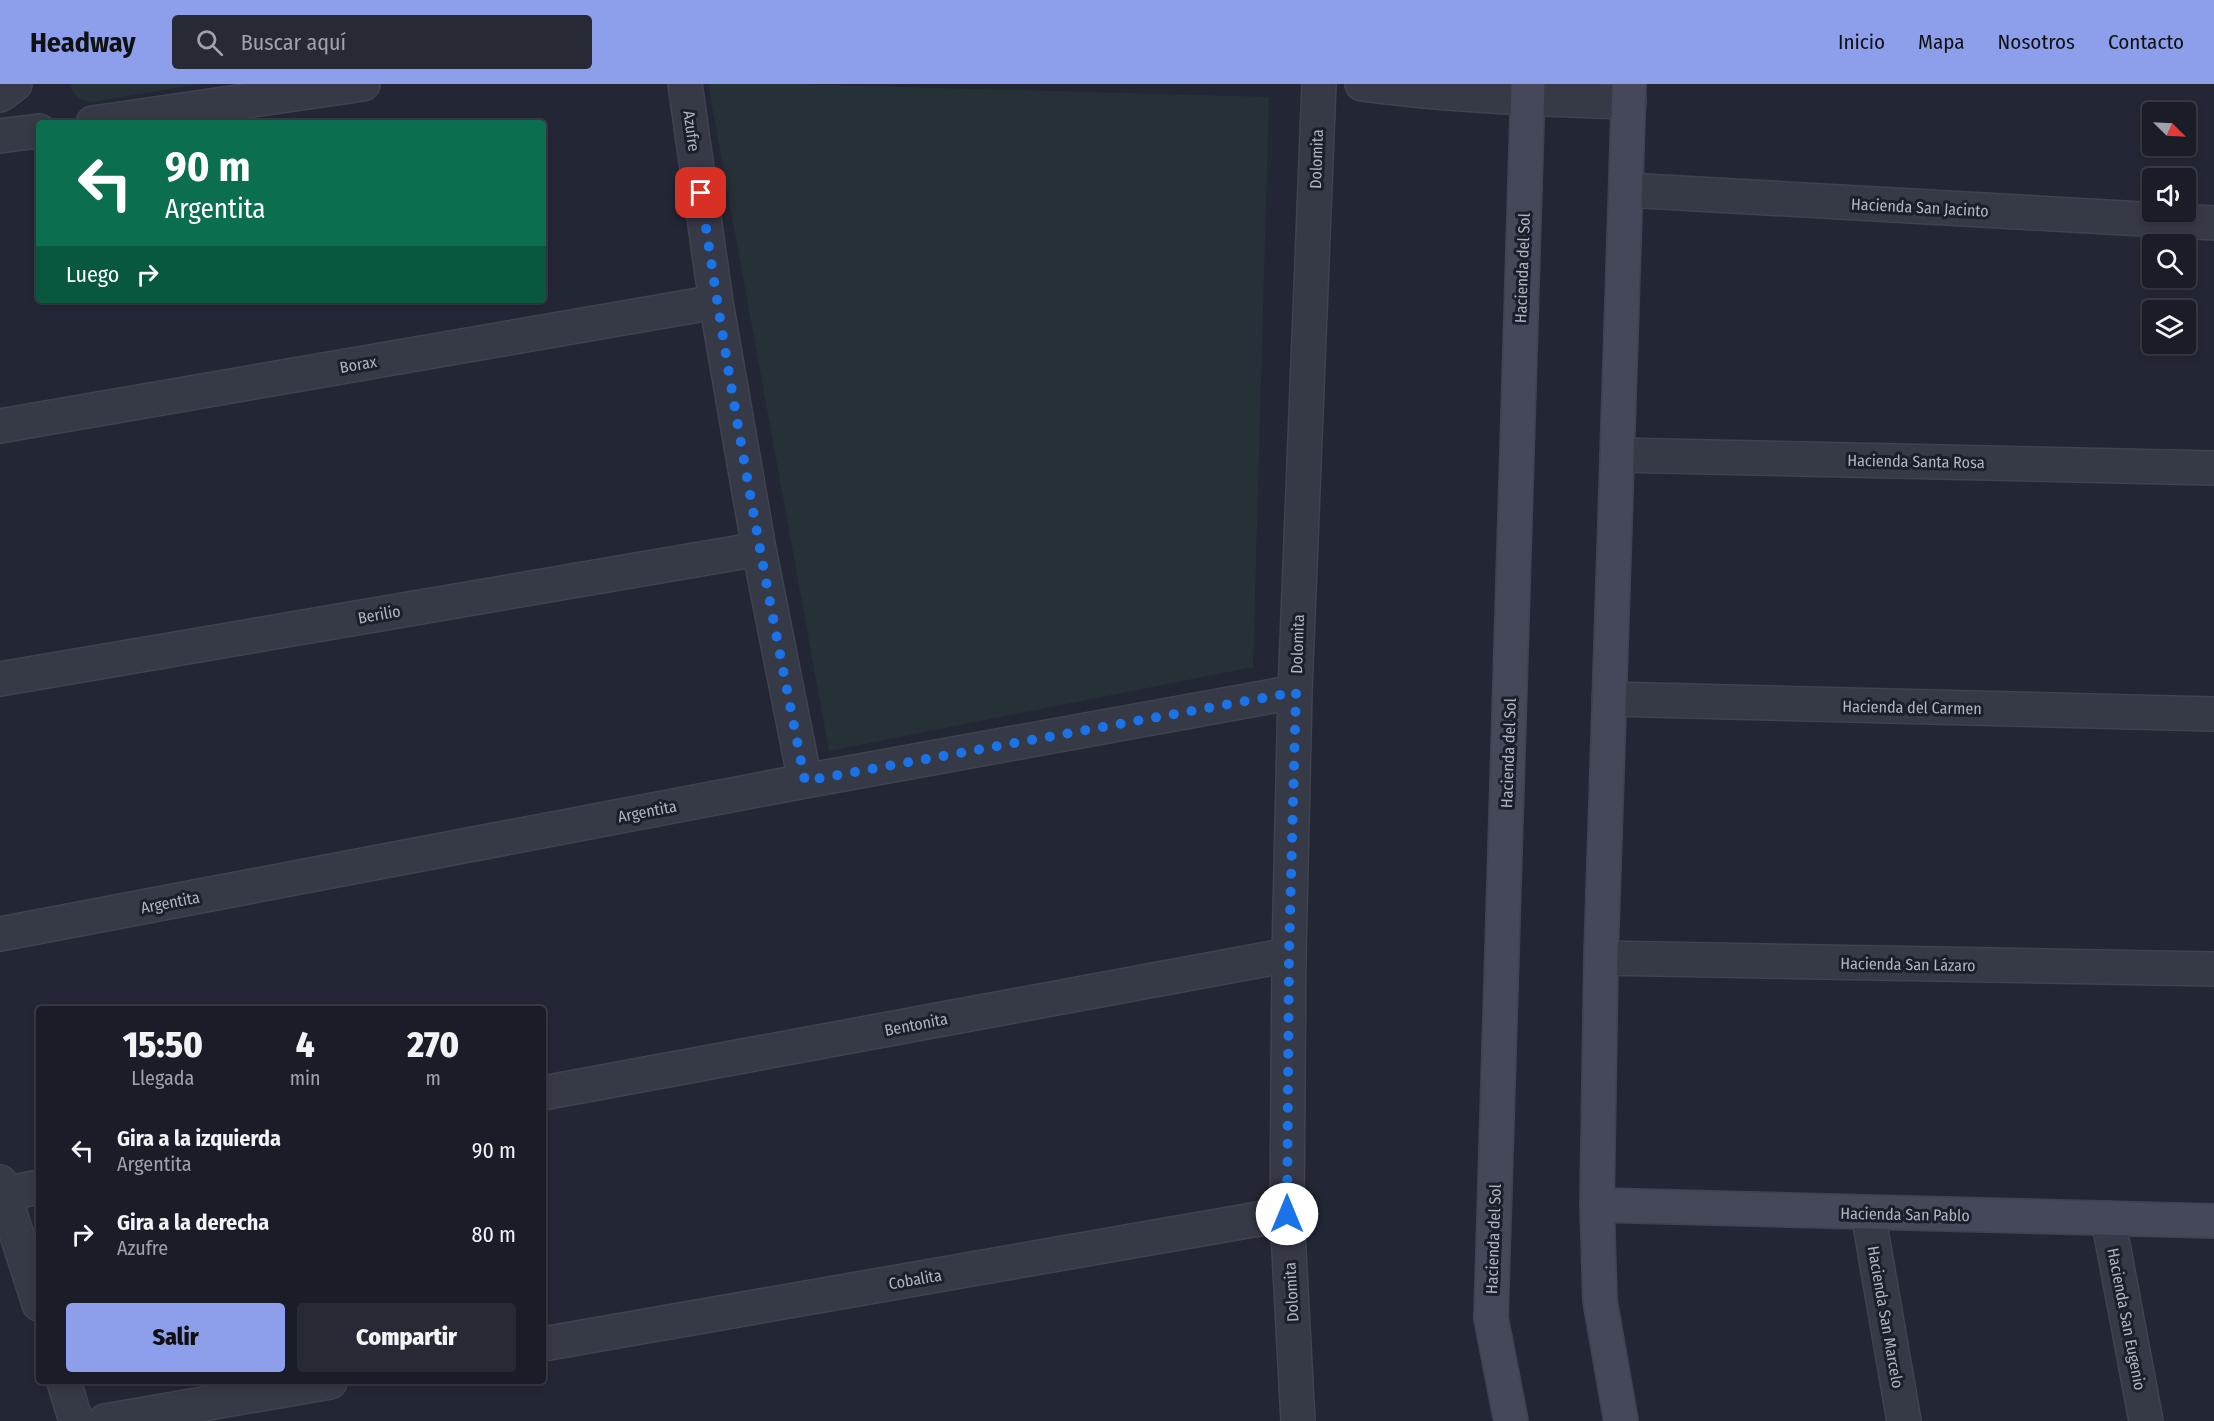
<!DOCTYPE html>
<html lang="es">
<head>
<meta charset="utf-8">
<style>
	body { margin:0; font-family:"Fira Sans Condensed",sans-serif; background:#272a34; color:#f1f3f6; height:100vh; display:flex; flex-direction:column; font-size:22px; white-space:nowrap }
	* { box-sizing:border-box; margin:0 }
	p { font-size:20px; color:#9fa2a8 }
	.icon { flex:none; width:33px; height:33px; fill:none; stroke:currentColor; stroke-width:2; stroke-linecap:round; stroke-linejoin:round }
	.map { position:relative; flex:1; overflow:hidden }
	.sheet { position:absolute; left:36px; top:922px; width:510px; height:378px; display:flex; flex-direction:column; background:#1a1d28; border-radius:6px; box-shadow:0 3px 9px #0003,0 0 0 2px #383b45 }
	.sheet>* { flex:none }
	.top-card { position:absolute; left:36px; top:36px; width:510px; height:183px; border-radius:6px; box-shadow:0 3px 9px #0003,0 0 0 2px #383b45; background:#0b6e4f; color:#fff; overflow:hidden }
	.needle { width:39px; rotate:114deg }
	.fabs { position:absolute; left:2142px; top:18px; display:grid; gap:12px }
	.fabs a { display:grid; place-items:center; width:54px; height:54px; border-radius:6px; background:#1a1d28; box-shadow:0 3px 9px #0003,0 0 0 2px #383b45; font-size:30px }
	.pin { position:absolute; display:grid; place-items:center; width:51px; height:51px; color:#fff; margin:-26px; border-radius:12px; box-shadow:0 3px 9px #0006 }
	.me { position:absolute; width:66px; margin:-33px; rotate:0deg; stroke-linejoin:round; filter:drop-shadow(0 0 4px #0008) }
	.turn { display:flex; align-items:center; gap:21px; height:126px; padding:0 30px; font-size:27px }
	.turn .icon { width:78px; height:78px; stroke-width:2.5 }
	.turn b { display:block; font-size:42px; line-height:51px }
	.then { display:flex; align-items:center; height:57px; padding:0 30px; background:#0003; gap:12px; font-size:22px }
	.eta { display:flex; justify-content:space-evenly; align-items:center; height:102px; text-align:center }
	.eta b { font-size:36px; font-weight:800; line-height:42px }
	.primary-button { display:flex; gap:12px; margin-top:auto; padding:12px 30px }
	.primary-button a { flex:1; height:69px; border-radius:6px; background:#8d9feb; color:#111; font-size:24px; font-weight:800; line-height:69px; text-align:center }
	.primary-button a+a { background:#272a34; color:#f1f3f6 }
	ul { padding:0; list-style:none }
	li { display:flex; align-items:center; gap:18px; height:84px; padding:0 30px }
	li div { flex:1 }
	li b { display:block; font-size:22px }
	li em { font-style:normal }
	header { display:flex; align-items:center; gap:36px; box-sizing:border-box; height:84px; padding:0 30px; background:#8d9feb; color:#111 }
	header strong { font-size:28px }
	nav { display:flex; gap:33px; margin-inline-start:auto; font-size:21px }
	.search { width:420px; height:54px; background:#272a34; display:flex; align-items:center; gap:15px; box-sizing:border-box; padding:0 21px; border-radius:6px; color:#9fa2a8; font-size:22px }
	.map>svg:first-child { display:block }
	.green { fill:#253136 }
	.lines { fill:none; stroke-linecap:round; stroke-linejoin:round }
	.street-casing { stroke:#3f434f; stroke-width:36 }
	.secondary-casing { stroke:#3f434f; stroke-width:36 }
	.street { stroke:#363946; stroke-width:33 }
	.secondary { stroke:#444858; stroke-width:33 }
	.route { stroke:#1a73e8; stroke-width:10; stroke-dasharray:0 18 }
	.labels { text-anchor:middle; stroke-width:6; stroke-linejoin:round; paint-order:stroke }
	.street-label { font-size:16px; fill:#b1b4c2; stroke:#1b1f2b }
</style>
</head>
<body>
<header>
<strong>Headway</strong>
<div class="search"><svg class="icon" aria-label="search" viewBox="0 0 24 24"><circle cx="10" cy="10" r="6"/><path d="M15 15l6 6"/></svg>Buscar aquí</div>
<nav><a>Inicio</a><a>Mapa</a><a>Nosotros</a><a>Contacto</a></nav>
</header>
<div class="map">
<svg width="2214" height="1337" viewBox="0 0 2214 1337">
	<rect width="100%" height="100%" fill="#232735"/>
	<path class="green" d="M70,0H199L94,18C80,17 74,13 70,0Z
		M708,0H794L1269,13L1253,583L829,667Z"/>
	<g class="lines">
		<g class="street-casing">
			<path id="street" d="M685,0L716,218L759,465L805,697
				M1362,0C1451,12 1539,15 1629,18
				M0,11L15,0
				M93,39L363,0
				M0,52L39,47
				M1626,106L2214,139
				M0,342L716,218
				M1617,371L2214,384
				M0,595L759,465
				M1609,615L2214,630
				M0,850L805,697L1295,608
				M1601,874L2214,885
				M543,1009L1289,871
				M0,1098L39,1220
				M4,1110L39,1103
				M1868,1129L1904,1337
				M2108,1134L2146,1337
				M543,1260L1287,1130
				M64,1298L76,1337
				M105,1337L330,1298
				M1298,1337L1287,1130L1289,871L1295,608L1319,0"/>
		</g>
		<g class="secondary-casing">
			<path id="secondary" d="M1597,1121L2214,1137
				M1511,1337L1491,1234L1528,0
				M1621,1337L1600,1217L1597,1121L1601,874L1629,0"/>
		</g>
		<use href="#street" class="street"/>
		<use href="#secondary" class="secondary"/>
	</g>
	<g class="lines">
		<path class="route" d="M701,109C729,306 766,502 805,697L1296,608L1289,871L1287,1130"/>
	</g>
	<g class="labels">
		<g class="street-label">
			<text transform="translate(692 47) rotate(82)" y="6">Azufre</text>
			<text transform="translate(1316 75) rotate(-88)" y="6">Dolomita</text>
			<text transform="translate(1920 123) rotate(3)" y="6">Hacienda San Jacinto</text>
			<text transform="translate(1522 184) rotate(-88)" y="6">Hacienda del Sol</text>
			<text transform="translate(358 280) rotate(-10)" y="6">Borax</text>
			<text transform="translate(1916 377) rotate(1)" y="6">Hacienda Santa Rosa</text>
			<text transform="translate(379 530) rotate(-10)" y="6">Berilio</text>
			<text transform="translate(1297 560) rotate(-88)" y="6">Dolomita</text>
			<text transform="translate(1912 623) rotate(1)" y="6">Hacienda del Carmen</text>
			<text transform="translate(1508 669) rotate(-88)" y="6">Hacienda del Sol</text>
			<text transform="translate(647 727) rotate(-11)" y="6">Argentita</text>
			<text transform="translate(170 818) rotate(-11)" y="6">Argentita</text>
			<text transform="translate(1908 880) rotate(1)" y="6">Hacienda San Lázaro</text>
			<text transform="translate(916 940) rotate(-11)" y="6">Bentonita</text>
			<text transform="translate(1905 1130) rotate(1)" y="6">Hacienda San Pablo</text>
			<text transform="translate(1493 1155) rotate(-88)" y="6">Hacienda del Sol</text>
			<text transform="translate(915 1195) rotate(-10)" y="6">Cobalita</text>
			<text transform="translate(1291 1208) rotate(-93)" y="6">Dolomita</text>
			<text transform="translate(1886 1233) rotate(80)" y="6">Hacienda San Marcelo</text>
			<text transform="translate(2127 1235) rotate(79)" y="6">Hacienda San Eugenio</text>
		</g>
	</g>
</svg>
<div class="fabs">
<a><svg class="needle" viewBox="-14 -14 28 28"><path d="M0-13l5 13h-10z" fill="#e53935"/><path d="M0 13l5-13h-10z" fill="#9fa2a8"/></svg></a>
<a><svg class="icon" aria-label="sound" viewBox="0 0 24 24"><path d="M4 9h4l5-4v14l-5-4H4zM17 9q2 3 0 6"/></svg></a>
<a><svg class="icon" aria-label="search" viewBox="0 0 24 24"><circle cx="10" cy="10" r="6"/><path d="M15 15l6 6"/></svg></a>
<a><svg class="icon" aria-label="layers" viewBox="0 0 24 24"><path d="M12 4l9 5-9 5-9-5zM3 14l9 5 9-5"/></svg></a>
</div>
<div class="pin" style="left:701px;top:109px;background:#d93025"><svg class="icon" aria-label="arrive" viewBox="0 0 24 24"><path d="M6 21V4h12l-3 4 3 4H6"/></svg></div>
<svg class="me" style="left:1287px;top:1130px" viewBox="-20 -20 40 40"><circle r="19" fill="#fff"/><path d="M0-13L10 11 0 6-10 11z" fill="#1a73e8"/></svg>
<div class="top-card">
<div class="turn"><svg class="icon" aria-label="left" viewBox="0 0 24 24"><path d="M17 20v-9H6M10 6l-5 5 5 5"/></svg><div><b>90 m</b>Argentita</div></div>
<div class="then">Luego<svg class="icon" aria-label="right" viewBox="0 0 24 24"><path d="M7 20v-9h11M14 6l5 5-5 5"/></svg></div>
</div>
<section class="sheet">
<div class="eta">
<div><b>15:50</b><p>Llegada</p></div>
<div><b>4</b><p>min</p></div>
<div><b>270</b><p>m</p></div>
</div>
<ul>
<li><svg class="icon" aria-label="left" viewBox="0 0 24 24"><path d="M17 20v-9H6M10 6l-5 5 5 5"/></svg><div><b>Gira a la izquierda</b><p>Argentita</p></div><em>90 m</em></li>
<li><svg class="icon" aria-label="right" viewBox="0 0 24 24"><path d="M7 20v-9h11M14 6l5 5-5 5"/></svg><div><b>Gira a la derecha</b><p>Azufre</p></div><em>80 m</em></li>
</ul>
<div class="primary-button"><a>Salir</a><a>Compartir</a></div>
</section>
</div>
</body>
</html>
